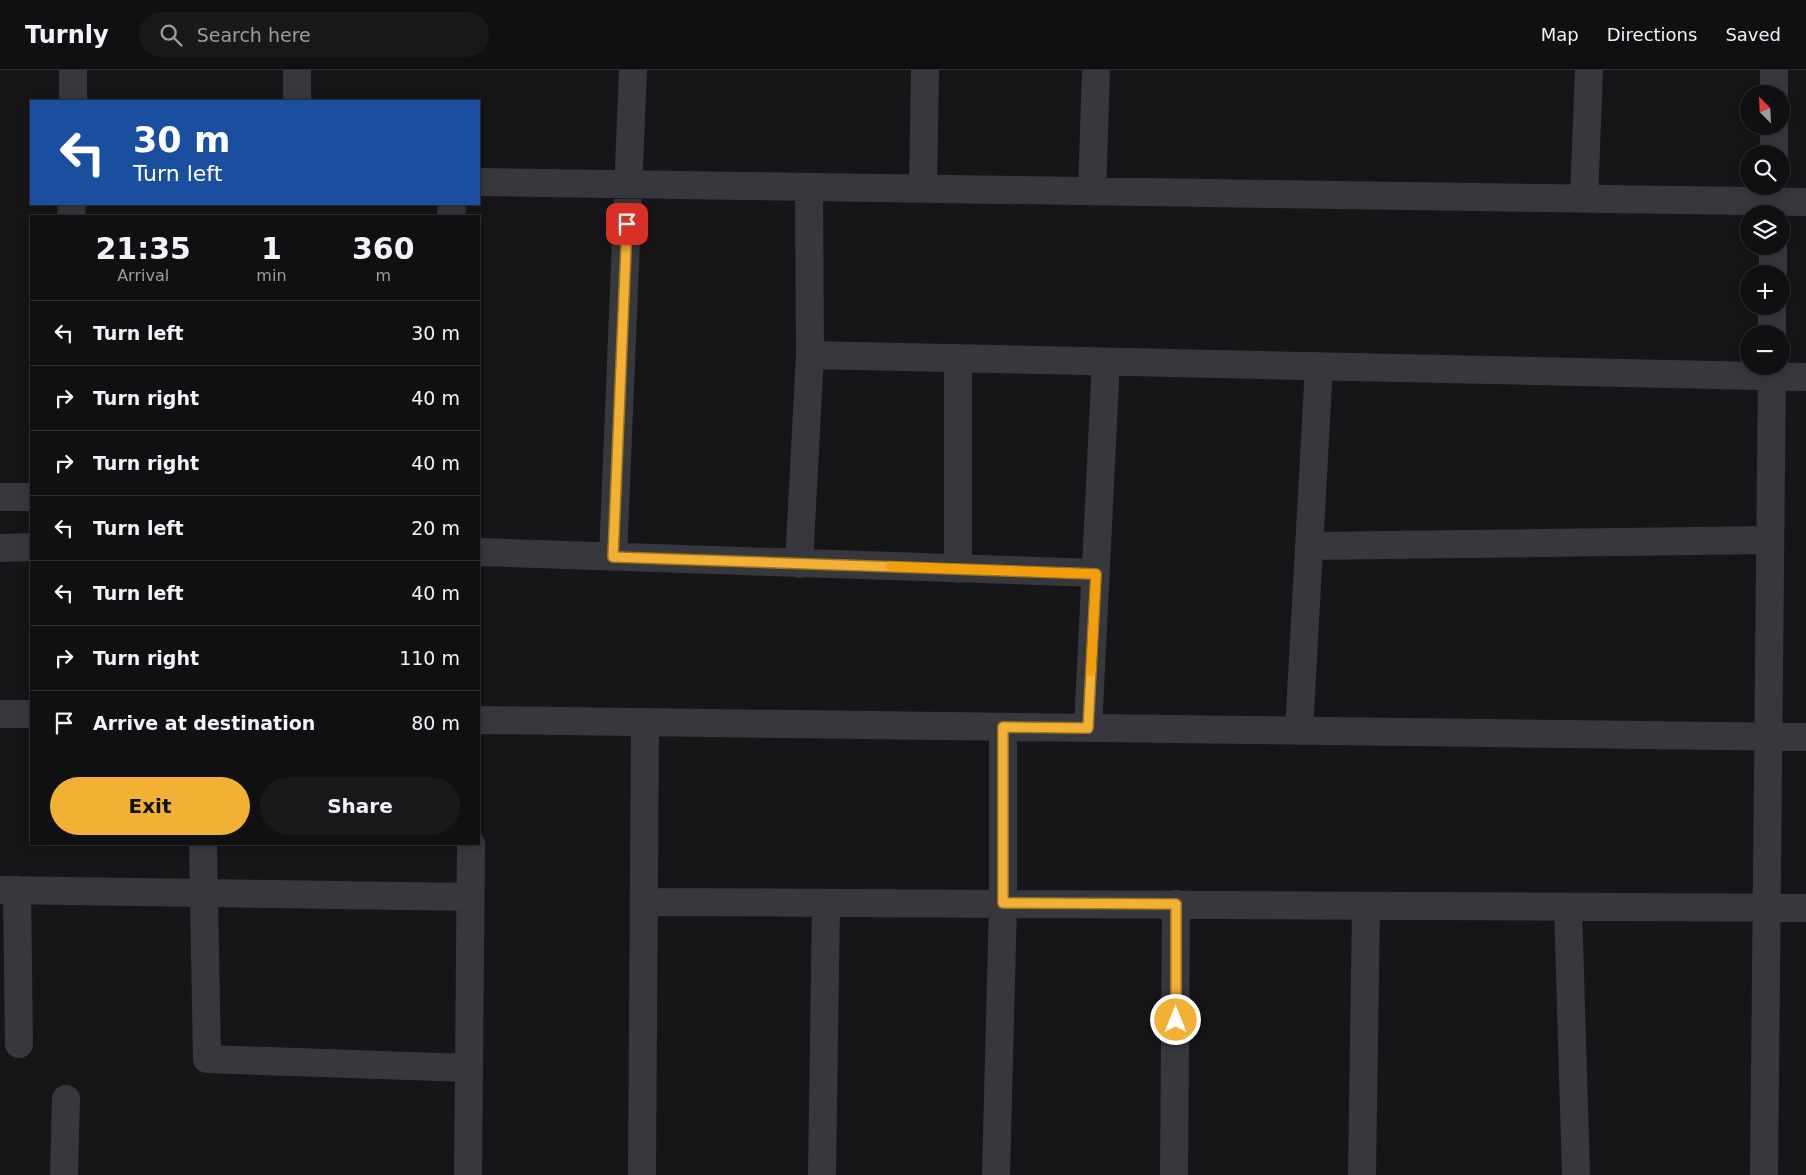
<!DOCTYPE html>
<html lang="en">
<head>
<meta charset="utf-8">
<style>
	body { margin:0; font-family:"DejaVu Sans",sans-serif; background:#19191b; color:#f1f3f6; height:100vh; display:flex; flex-direction:column; font-size:19px; white-space:nowrap }
	* { box-sizing:border-box; margin:0 }
	p { font-size:16px; color:#9c9d9f }
	.icon { flex:none; width:28px; height:28px; fill:none; stroke:currentColor; stroke-width:2; stroke-linecap:round; stroke-linejoin:round }
	.map { position:relative; flex:1; overflow:hidden }
	.sheet { position:absolute; left:30px; top:145px; width:450px; height:630px; display:flex; flex-direction:column; background:#101012; border-radius:0px; box-shadow:0 2px 12px #0003,0 0 0 1px #303032 }
	.sheet>* { flex:none }
	.guide { position:absolute; left:30px; top:30px; width:450px; height:105px; border-radius:0px; box-shadow:0 2px 12px #0003,0 0 0 1px #303032; background:#1a4fa0; color:#fff; overflow:hidden }
	.needle { width:32px; rotate:336deg }
	.tools { position:absolute; left:1740px; top:15px; display:grid; gap:10px }
	.tools a { display:grid; place-items:center; width:50px; height:50px; border-radius:50%; background:#101012; box-shadow:0 2px 12px #0003,0 0 0 1px #303032; font-size:25px }
	.pin { position:absolute; display:grid; place-items:center; width:42px; height:42px; color:#fff; margin:-21px; border-radius:10px; box-shadow:0 2px 8px #0006 }
	.me { position:absolute; width:55px; margin:-28px; rotate:0deg; stroke-linejoin:round; filter:drop-shadow(0 0 4px #0008) }
	.turn { display:flex; align-items:center; gap:18px; height:105px; padding:0 20px; font-size:22px }
	.turn .icon { width:65px; height:65px; stroke-width:2.5 }
	.turn b { display:block; font-size:35px; line-height:42px }
	.eta { display:flex; justify-content:space-evenly; align-items:center; height:85px; text-align:center }
	.eta b { font-size:30px; font-weight:700; line-height:35px }
	.button { display:flex; gap:10px; margin-top:auto; padding:10px 20px }
	.button a { flex:1; height:58px; border-radius:30px; background:#f2b134; color:#111; font-size:20px; font-weight:700; line-height:58px; text-align:center }
	.button a+a { background:#19191b; color:#f1f3f6 }
	ul { padding:0; list-style:none }
	li { display:flex; align-items:center; gap:15px; height:65px; padding:0 20px; border-top:1px solid #303032 }
	li div { flex:1 }
	li b { display:block; font-size:19px }
	li em { font-style:normal }
	header { display:flex; align-items:center; gap:30px; box-sizing:border-box; height:70px; padding:0 25px; background:#101012; border-bottom:1px solid #303032 }
	header strong { font-size:24px }
	nav { display:flex; gap:28px; margin-inline-start:auto; font-size:18px }
	.search { width:350px; height:45px; background:#19191b; display:flex; align-items:center; gap:12px; box-sizing:border-box; padding:0 18px; border-radius:28px; color:#9c9d9f; font-size:19px }
	.map>svg:first-child { display:block }
	.lines { fill:none; stroke-linecap:round; stroke-linejoin:round }
	.minor { stroke:#37383d; stroke-width:28 }
	.route-casing { stroke:#9d7322; stroke-width:12 }
	.route { stroke:#f2b134; stroke-width:9 }
	.slow { stroke:#f59e0b; stroke-width:9 }
</style>
</head>
<body>
<header>
<strong>Turnly</strong>
<div class="search"><svg class="icon" aria-label="search" viewBox="0 0 24 24"><circle cx="10" cy="10" r="6"/><path d="M15 15l6 6"/></svg>Search here</div>
<nav><a>Map</a><a>Directions</a><a>Saved</a></nav>
</header>
<div class="map">
<svg width="1806" height="1105" viewBox="0 0 1806 1105">
	<rect width="100%" height="100%" fill="#161618"/>
	<g class="lines">
		<path class="minor" d="M1774,24V0
			M73,31V0
			M297,31V0
			M1774,84V56
			M479,112L1806,132
			M923,118L925,0
			M1092,121L1096,0
			M1584,129L1589,0
			M71,146L72,134
			M451,146L452,134
			M1773,204V176
			M1772,264V236
			M810,285L1806,307
			M0,427H31
			M1309,476L1770,470
			M0,478L31,477
			M479,482L1096,503
			M613,487L633,0
			M799,494L810,285L809,117
			M958,499V288
			M0,644H31
			M479,650L1806,667
			M1088,658L1106,292
			M1299,661L1319,296
			M203,774L207,989L468,998
			M0,820L470,827
			M17,820L19,974
			M644,832L1806,838
			M1568,837L1576,1105
			M64,1105L66,1029
			M468,1105L471,774
			M642,1105L645,652
			M822,1105L826,833
			M996,1105L1003,833V657
			M1174,1105L1176,834
			M1362,1105L1366,836
			M1764,1105L1772,296"/>
	</g>
	<g class="lines">
		<g class="route-casing">
			<path id="route" d="M627,154L613,487L1096,504L1088,658L1003,657V833L1176,834V950"/>
		</g>
		<use href="#route" class="route"/>
		<path class="slow" d="M890,496L1096,504L1091,602"/>
	</g>
</svg>
<div class="tools">
<a><svg class="needle" viewBox="-14 -14 28 28"><path d="M0-13l5 13h-10z" fill="#e53935"/><path d="M0 13l5-13h-10z" fill="#9c9d9f"/></svg></a>
<a><svg class="icon" aria-label="search" viewBox="0 0 24 24"><circle cx="10" cy="10" r="6"/><path d="M15 15l6 6"/></svg></a>
<a><svg class="icon" aria-label="layers" viewBox="0 0 24 24"><path d="M12 4l9 5-9 5-9-5zM3 14l9 5 9-5"/></svg></a>
<a>+</a>
<a>−</a>
</div>
<div class="pin" style="left:627px;top:154px;background:#d93025"><svg class="icon" aria-label="arrive" viewBox="0 0 24 24"><path d="M6 21V4h12l-3 4 3 4H6"/></svg></div>
<svg class="me" style="left:1176px;top:950px" viewBox="-20 -20 40 40"><circle r="17" fill="#f2b134" stroke="#fff" stroke-width="3"/><path d="M0-11L8 9 0 5-8 9z" fill="#fff"/></svg>
<div class="guide">
<div class="turn"><svg class="icon" aria-label="left" viewBox="0 0 24 24"><path d="M17 20v-9H6M10 6l-5 5 5 5"/></svg><div><b>30 m</b>Turn left</div></div>
</div>
<section class="sheet">
<div class="eta">
<div><b>21:35</b><p>Arrival</p></div>
<div><b>1</b><p>min</p></div>
<div><b>360</b><p>m</p></div>
</div>
<ul>
<li><svg class="icon" aria-label="left" viewBox="0 0 24 24"><path d="M17 20v-9H6M10 6l-5 5 5 5"/></svg><div><b>Turn left</b></div><em>30 m</em></li>
<li><svg class="icon" aria-label="right" viewBox="0 0 24 24"><path d="M7 20v-9h11M14 6l5 5-5 5"/></svg><div><b>Turn right</b></div><em>40 m</em></li>
<li><svg class="icon" aria-label="right" viewBox="0 0 24 24"><path d="M7 20v-9h11M14 6l5 5-5 5"/></svg><div><b>Turn right</b></div><em>40 m</em></li>
<li><svg class="icon" aria-label="left" viewBox="0 0 24 24"><path d="M17 20v-9H6M10 6l-5 5 5 5"/></svg><div><b>Turn left</b></div><em>20 m</em></li>
<li><svg class="icon" aria-label="left" viewBox="0 0 24 24"><path d="M17 20v-9H6M10 6l-5 5 5 5"/></svg><div><b>Turn left</b></div><em>40 m</em></li>
<li><svg class="icon" aria-label="right" viewBox="0 0 24 24"><path d="M7 20v-9h11M14 6l5 5-5 5"/></svg><div><b>Turn right</b></div><em>110 m</em></li>
<li><svg class="icon" aria-label="arrive" viewBox="0 0 24 24"><path d="M6 21V4h12l-3 4 3 4H6"/></svg><div><b>Arrive at destination</b></div><em>80 m</em></li>
</ul>
<div class="button"><a>Exit</a><a>Share</a></div>
</section>
</div>
</body>
</html>
